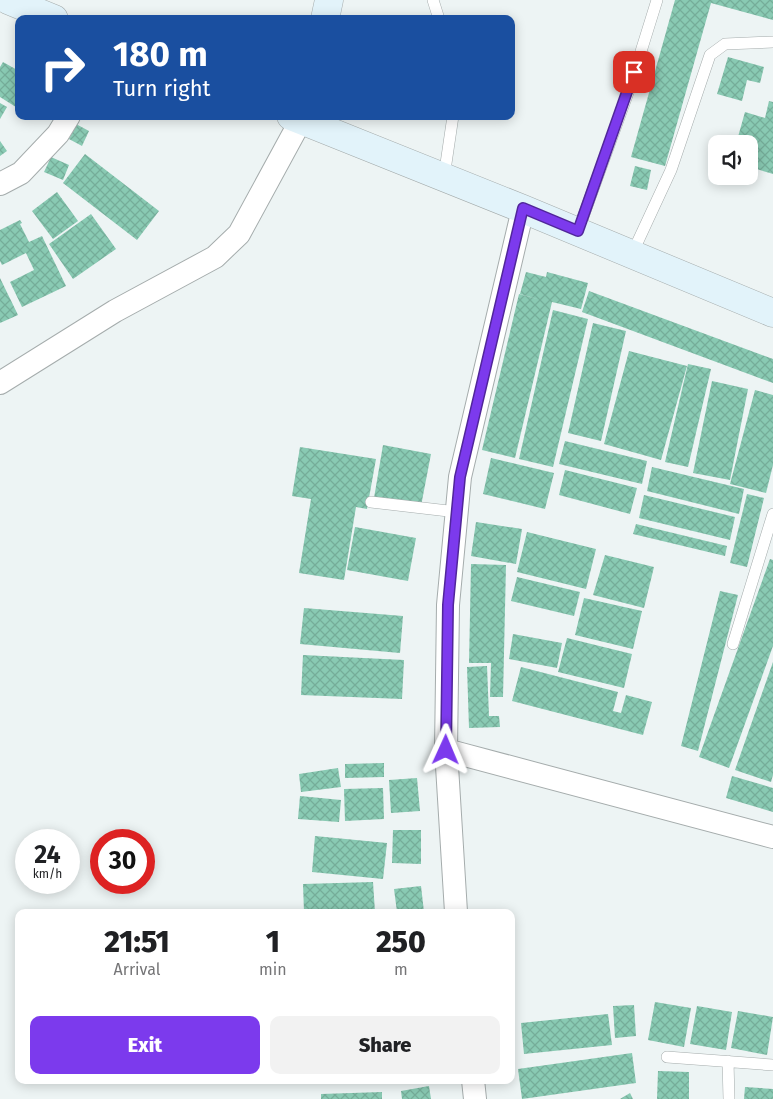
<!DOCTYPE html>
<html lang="en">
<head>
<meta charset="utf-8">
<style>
	body { margin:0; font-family:"Fira Sans",sans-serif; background:#f2f2f2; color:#202124; height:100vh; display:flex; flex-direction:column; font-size:19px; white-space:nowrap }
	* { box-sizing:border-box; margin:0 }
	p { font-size:16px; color:#757577 }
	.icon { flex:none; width:28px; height:28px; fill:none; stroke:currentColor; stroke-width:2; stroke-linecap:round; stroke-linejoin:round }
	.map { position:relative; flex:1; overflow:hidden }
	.side { position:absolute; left:15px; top:909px; width:500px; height:175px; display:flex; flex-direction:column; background:#fff; border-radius:10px; box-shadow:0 2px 12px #0003 }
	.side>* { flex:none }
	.hud { position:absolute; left:15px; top:15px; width:500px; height:105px; border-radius:10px; box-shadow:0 2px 12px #0003; background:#1a4fa0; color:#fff; overflow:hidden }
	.buttons { position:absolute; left:708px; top:135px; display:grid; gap:10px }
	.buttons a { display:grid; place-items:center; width:50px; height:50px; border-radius:10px; background:#fff; box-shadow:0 2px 12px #0003; font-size:25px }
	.speed { position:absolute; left:15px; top:829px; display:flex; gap:10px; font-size:25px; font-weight:700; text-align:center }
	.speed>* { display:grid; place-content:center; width:65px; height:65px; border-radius:50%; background:#fff; box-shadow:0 2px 12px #0003; line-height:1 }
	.speed small { font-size:12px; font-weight:400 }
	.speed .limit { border:8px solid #d22; background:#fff; color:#111 }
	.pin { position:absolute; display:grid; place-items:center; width:42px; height:42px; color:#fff; margin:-21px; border-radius:10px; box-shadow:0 2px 8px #0006 }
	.me { position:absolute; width:55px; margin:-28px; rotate:1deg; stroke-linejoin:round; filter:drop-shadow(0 0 4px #0008) }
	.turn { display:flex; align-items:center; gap:18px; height:105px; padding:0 15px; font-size:22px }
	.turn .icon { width:65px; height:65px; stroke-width:2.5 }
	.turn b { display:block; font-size:35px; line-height:42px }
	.eta { display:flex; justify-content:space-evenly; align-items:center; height:85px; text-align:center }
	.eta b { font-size:30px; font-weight:800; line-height:35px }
	.primary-button { display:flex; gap:10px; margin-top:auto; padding:10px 15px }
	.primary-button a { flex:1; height:58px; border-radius:10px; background:#7c3aed; color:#fff; font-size:20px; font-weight:800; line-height:58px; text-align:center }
	.primary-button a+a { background:#f2f2f2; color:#202124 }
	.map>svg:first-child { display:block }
	.building { fill:url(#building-cross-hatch) }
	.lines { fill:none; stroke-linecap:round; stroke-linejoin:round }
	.lane-casing { stroke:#a5acac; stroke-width:12 }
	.street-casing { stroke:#a5acac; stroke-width:24 }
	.secondary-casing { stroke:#a5acac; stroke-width:29 }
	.lane { stroke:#fff; stroke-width:11 }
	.street { stroke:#fff; stroke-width:22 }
	.secondary { stroke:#e2f3fa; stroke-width:28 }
	.route-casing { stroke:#51269a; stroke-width:12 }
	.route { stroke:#7c3aed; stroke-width:9 }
</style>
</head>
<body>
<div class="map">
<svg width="773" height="1099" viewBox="0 0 773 1099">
	<defs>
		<pattern id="building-cross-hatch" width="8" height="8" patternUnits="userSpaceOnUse" patternTransform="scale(1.25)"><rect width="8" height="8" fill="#89cab3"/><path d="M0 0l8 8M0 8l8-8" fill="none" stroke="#75ad99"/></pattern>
	</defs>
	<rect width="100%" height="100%" fill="#edf4f4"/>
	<path class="building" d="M675,0H773V20L711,3L665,166L631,157Z
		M728,57L764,67L760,83L747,80L742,101L717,94Z
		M3,62L19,71V109L0,97V67Z
		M769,101L773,102V174L750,167L754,150L749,149V144H736L745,112L765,118Z
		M0,103L7,107L0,119Z
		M76,124L89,131L82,146L69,139Z
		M0,141L7,151L0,156Z
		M85,154L159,211L137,240L63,183Z
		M51,157L69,165L63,180L44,172Z
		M635,166L651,170L647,190L630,186Z
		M57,192L78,221L53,239L32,211Z
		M91,214L116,249L73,279L49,244Z
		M20,220L22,223L20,224L29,242L42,236L66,286L22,307L10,282L34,270L26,253L2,265L0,261V230Z
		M526,272L546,277L547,272L588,283L581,309L552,302L515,458L482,450L519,294L541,300L520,294Z
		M0,278L18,315L0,323Z
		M589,291L773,359V383L582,312Z
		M553,310L588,319L553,467L519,459Z
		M593,323L626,331L601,441L568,433Z
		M629,351L687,366L661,460L604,444Z
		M688,364L711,369L688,467L665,462Z
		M712,381L748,389L730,480L693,473Z
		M755,390L773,395V465L766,493L730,484Z
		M565,441L647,461L642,484L559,464Z
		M383,445L431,454L421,506L374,498Z
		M300,447L376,459L367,509L356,507L344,580L299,573L311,499L292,496Z
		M491,458L554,473L545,509L483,494Z
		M652,467L744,489L739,514L647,491Z
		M565,470L637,488L630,514L559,495Z
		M747,494L764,498L747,567L730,563Z
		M644,495L735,517L730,540L639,518Z
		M476,522L522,529L516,564L471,556Z
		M636,524L727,546L725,556L633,534Z
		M355,527L416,538L408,581L347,570Z
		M527,532L596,549L586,589L517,572Z
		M605,555L654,567L644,608L593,595Z
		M770,559L773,560V646L729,768L699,757Z
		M471,564L506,565L503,697H490L491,663H469Z
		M517,577L580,592L574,616L511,601Z
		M720,591L738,595L698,751L681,746Z
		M584,598L642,611L633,649L575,635Z
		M304,608L403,616L400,653L300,644Z
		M513,634L562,643L557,668L509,659Z
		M567,638L632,654L624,688L558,672Z
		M303,655L404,660L402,699L301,695Z
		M773,662V775L771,782L735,770Z
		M487,666L489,716H499L500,727L469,728L467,667Z
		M521,667L618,692L613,711L621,713L626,695L652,702L643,735L512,701Z
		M384,763V777L345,778V764Z
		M338,768L341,787L301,792L299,774Z
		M732,776L773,788V812L726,798Z
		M417,778L420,811L391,813L389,780Z
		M383,788L384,819L345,821L344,789Z
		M300,796L341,800L339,822L298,819Z
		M393,830H421V864L392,863Z
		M315,836L387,843L383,879L312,872Z
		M373,882L375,912H304L303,884Z
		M421,886L424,912H397L394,889Z
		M655,1002L691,1008L684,1047L648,1040Z
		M634,1005L636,1036L615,1038L613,1006Z
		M697,1006L732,1012L726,1050L690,1044Z
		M738,1011L773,1017L767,1055L731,1048Z
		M608,1014L612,1045L524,1054L521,1023Z
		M632,1053L636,1083L522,1099L518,1069Z
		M658,1071L689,1072V1099H657Z
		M429,1086L431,1099H402L401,1091Z
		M745,1087L773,1089V1099H744Z
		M382,1092V1099H321V1094Z
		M630,1093L633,1099H620Z"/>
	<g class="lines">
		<g class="lane-casing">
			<path id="lane" d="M433,0L439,19
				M444,177L453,116
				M578,231L629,90L657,0
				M632,254L671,170L710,55L725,44L773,42
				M371,502L457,512
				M733,644L773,514
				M667,1057L773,1065
				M728,1061L729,1099"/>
		</g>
		<g class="street-casing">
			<path id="street" d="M0,184L21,173L58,134L69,116
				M0,383L115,311L215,257L239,234L301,120
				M446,750L773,837
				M456,912L446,750L448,605L460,477L523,209
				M473,1080L475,1099"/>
		</g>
		<g class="secondary-casing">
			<path id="secondary" d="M8,0L54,19
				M325,19L329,0
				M291,116L523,209L773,313"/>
		</g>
		<use href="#lane" class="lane"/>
		<use href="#street" class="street"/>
		<use href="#secondary" class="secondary"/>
	</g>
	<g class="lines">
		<g class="route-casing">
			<path id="route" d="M446,750L448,605L460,477L523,208L578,231L634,72"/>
		</g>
		<use href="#route" class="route"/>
	</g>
</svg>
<div class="buttons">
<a><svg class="icon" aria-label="sound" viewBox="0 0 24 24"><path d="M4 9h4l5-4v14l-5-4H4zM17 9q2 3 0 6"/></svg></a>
</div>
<div class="speed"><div>24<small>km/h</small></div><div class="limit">30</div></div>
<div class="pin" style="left:634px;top:72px;background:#d93025"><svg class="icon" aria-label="arrive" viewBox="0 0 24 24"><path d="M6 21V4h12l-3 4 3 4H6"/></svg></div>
<svg class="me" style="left:446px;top:750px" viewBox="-20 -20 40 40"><path d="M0-17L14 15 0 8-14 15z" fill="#7c3aed" stroke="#fff" stroke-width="4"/></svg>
<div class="hud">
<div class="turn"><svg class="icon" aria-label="right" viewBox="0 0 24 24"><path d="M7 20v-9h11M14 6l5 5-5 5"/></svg><div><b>180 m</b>Turn right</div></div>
</div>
<section class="side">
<div class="eta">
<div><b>21:51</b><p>Arrival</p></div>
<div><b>1</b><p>min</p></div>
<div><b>250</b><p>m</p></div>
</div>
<div class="primary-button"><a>Exit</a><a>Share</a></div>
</section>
</div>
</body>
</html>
